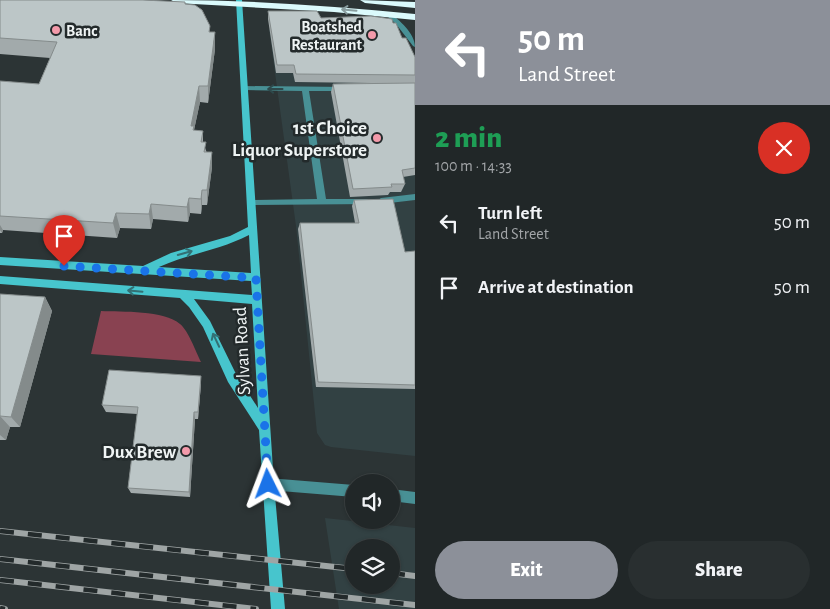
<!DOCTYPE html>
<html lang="en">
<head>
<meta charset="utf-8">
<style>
	body { margin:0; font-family:"Alegreya Sans",sans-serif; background:#292f30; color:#f1f3f6; height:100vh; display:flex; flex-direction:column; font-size:19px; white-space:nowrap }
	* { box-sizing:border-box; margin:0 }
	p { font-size:16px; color:#a2a5a8 }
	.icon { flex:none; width:28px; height:28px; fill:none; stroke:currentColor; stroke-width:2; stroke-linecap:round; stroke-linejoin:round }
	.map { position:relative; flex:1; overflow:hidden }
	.sheet { display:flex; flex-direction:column; background:#212728; width:415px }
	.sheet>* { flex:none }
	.guide { background:#8c9099; color:#fff; overflow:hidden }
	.buttons { position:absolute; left:345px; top:474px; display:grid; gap:10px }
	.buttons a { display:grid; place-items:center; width:55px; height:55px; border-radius:50%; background:#212728; box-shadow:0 1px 4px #0004,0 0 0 1px #3e4445; font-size:25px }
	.pin { position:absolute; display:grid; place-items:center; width:42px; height:42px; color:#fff; margin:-51px -21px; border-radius:50% 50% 50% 0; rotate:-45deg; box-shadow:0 0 5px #0007 }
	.pin .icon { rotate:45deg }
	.me { position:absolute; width:55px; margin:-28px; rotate:357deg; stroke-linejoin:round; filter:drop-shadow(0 0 4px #0008) }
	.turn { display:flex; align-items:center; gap:18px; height:105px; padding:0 20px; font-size:22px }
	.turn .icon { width:65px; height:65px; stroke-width:2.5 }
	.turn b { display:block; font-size:35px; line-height:42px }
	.round { display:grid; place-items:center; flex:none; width:52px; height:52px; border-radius:26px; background:#292f30 }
	.summary { display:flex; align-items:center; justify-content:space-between; height:85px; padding:0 20px }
	h1 { font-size:30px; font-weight:800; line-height:38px; color:#1e9e55 }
	.cta { display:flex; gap:10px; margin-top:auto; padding:10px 20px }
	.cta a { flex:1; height:58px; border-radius:30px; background:#8c9099; color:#fff; font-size:20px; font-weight:800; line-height:58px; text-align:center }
	.cta a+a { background:#292f30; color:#f1f3f6 }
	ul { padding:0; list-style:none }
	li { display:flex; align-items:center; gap:15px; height:65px; padding:0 20px }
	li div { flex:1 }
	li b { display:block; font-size:19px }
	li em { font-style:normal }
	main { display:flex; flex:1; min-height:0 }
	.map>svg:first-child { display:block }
	.built { fill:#324143; fill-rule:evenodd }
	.green { fill:#894251 }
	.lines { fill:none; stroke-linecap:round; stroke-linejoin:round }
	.lane { fill:#489095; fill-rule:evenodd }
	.street { fill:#489095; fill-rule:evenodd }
	.secondary { fill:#47c5cd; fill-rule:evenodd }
	.highway { fill:#dbfafc; fill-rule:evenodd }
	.rail-casing { stroke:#9fa5a5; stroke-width:6 }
	.rail { stroke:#232a2b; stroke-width:4.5; stroke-dasharray:14; stroke-linecap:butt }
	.wall { fill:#a2aaab }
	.shaded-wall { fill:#848b8b }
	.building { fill:#bcc6c7; stroke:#848b8b }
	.oneway { stroke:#889c9e }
	.oneway2 { stroke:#2e494b }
	.oneway3 { stroke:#337074 }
	.route { stroke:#1a73e8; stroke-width:9; stroke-dasharray:0 16.2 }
	.poi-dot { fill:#f39aaa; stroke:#232a2b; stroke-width:2 }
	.labels { text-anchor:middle; stroke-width:5; stroke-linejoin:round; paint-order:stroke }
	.far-poi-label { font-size:16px; font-weight:bold; fill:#eff4f4; stroke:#232a2b; text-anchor:end }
	.poi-label { font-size:19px; font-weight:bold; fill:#eff4f4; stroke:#232a2b; text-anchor:end }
	.street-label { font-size:19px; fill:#eff4f4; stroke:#232a2b }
</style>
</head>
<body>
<main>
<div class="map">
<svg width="415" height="609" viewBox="0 0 415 609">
	<rect width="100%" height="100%" fill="#2c3435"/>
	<path class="built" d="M269,29L415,63V456L331,447L325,445L317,433L296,226Z
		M325,518L415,528V609H339ZM354,548H391V585H354Z"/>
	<path class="green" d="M101,311C122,312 164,310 180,324C188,330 196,352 201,362L91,354Z"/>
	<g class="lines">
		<path class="lane" d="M242,86L347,87L348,89L344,91H309L326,199H367L371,202L370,204L248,205L247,203L251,200L317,199L302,91L245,90H242Z
			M415,194V200L381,204L377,201L381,198Z"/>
		<path class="street" d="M385,12H389C399,20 415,33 415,47L413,46L396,24L385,14Z
			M268,478L354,485V497L268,490L264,488L262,484L264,480Z
			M391,489L415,492V504L391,501Z"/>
		<path class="secondary" d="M236,0H242L274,484L285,609H271L259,430L228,382L203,327L189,307L180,298L0,284V276L252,295L251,281L0,265V257L143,266L171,253L230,236L248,227ZM249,235L251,273L159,267C188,254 220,250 249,235ZM194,299L252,304L258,408L236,374L210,321Z"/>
		<path class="highway" d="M171,0C253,0 334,6 415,14V20L334,12L176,3Z
			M360,0L415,2V8L365,3Z"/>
		<g class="rail-casing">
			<path id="rail" d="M0,531L354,569
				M0,559L415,605
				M391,573L415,576
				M0,580L256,609
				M0,608L5,609"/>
		</g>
		<use href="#rail" class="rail"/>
	</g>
	<path class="wall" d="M0,0L185,4L210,32L215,49L208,103L200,102L194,130L203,131V142L212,167L207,205H202L201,214L190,213L188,222L153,219L151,229L120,228L117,238L3,230L2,233H0V81L39,84L50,58L0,54Z
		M268,11L321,18L393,23L402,38L415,57V175L403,177L405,184L401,192H390L388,195L350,197L331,92L333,84L371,83L295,82L293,73H276L268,19Z
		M354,200L405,252L415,251V389L316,387L298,229L300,223H355L352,206Z
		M0,294L45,297L52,311L20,427H10L6,440H0Z
		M201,384L198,419H195L190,497L131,493L128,488L137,414L106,412L102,405Z"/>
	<path class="shaded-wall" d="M215,32V49L208,103V86Z
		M199,86L200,102L194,130L191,126Z
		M212,152V167L207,205V190Z
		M202,190V205L201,214V199Z
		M189,198L190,213L188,222L187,207Z
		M151,204L153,219L151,229L149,214Z
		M116,213L120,228L117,238L113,223Z
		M0,225L3,230L2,233L0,230Z
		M45,297L52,311L20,427L11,417Z
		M201,376V384L198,419V412Z
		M194,412L195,419L190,497L189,492Z
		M0,416L10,427L6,440L0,435Z"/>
	<path class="building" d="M0,0H143L185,2V4L195,5L202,10L210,26L209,32H215L208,86H199L191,126H194L193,130L203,131L201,142H206L204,152H212L207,190H202L201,199L189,198L187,207L151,204L149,214L116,213L113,223L0,216V81L39,84L57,42L0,38Z
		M268,11H317L321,18L371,16L392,19L393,23H396L402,38H406L415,57V75L296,74L294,65H277Z
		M415,83V168L402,170L405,184H391L392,187L353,189L333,84Z
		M393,199L405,252L415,251V385L318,382L300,223H359L354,200Z
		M0,294L45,297L11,417L0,416Z
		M109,370L201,376L198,412H194L189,492L128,488L138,407L102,405Z"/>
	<defs><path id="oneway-shaft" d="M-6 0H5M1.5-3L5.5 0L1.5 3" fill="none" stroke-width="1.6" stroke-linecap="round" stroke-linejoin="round" transform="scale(1.25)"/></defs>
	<use class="oneway" href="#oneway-shaft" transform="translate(349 10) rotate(-175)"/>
	<use class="oneway2" href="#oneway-shaft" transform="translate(275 89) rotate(-180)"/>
	<g class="oneway3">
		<use href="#oneway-shaft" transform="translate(185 253) rotate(-16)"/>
		<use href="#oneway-shaft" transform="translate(135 291) rotate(-175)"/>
		<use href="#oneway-shaft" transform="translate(216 340) rotate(-115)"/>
	</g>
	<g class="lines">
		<path class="route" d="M64,266L256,278L268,484"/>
	</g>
	<g class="poi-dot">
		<circle cx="56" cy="30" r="5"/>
		<circle cx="372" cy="35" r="5"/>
		<circle cx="377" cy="138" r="5"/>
		<circle cx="186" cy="451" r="5"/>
	</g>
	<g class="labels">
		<g class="far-poi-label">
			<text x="362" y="32">Boatshed<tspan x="362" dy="18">Restaurant</tspan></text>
			<text x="66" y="36" text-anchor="start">Banc</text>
		</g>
		<g class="poi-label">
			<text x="367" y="134">1st Choice<tspan x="367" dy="22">Liquor Superstore</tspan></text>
			<text x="176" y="458">Dux Brew</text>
		</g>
		<g class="street-label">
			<text transform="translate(241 351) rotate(-93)" y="7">Sylvan Road</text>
		</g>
	</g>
</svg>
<div class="buttons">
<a><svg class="icon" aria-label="sound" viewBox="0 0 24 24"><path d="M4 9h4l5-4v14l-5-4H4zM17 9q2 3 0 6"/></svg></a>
<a><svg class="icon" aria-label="layers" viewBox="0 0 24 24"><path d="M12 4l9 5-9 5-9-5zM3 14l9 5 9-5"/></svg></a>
</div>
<div class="pin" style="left:64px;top:266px;background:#d93025"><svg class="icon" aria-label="arrive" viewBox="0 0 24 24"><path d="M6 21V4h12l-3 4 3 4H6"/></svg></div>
<svg class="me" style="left:268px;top:484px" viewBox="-20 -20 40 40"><path d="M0-17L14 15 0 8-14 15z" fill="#1a73e8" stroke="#fff" stroke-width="4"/></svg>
</div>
<section class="sheet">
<div class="guide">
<div class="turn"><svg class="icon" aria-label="left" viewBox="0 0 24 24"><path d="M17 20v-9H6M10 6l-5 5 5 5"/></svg><div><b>50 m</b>Land Street</div></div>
</div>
<div class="summary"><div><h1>2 min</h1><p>100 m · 14:33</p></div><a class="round" style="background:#d93025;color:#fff"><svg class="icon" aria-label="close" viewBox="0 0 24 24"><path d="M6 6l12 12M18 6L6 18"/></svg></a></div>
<ul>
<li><svg class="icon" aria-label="left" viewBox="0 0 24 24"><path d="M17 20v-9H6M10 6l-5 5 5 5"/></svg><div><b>Turn left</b><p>Land Street</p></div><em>50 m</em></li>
<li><svg class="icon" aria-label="arrive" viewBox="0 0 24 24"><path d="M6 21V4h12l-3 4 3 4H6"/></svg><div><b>Arrive at destination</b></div><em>50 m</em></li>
</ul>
<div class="cta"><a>Exit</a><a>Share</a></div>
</section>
</main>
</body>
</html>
